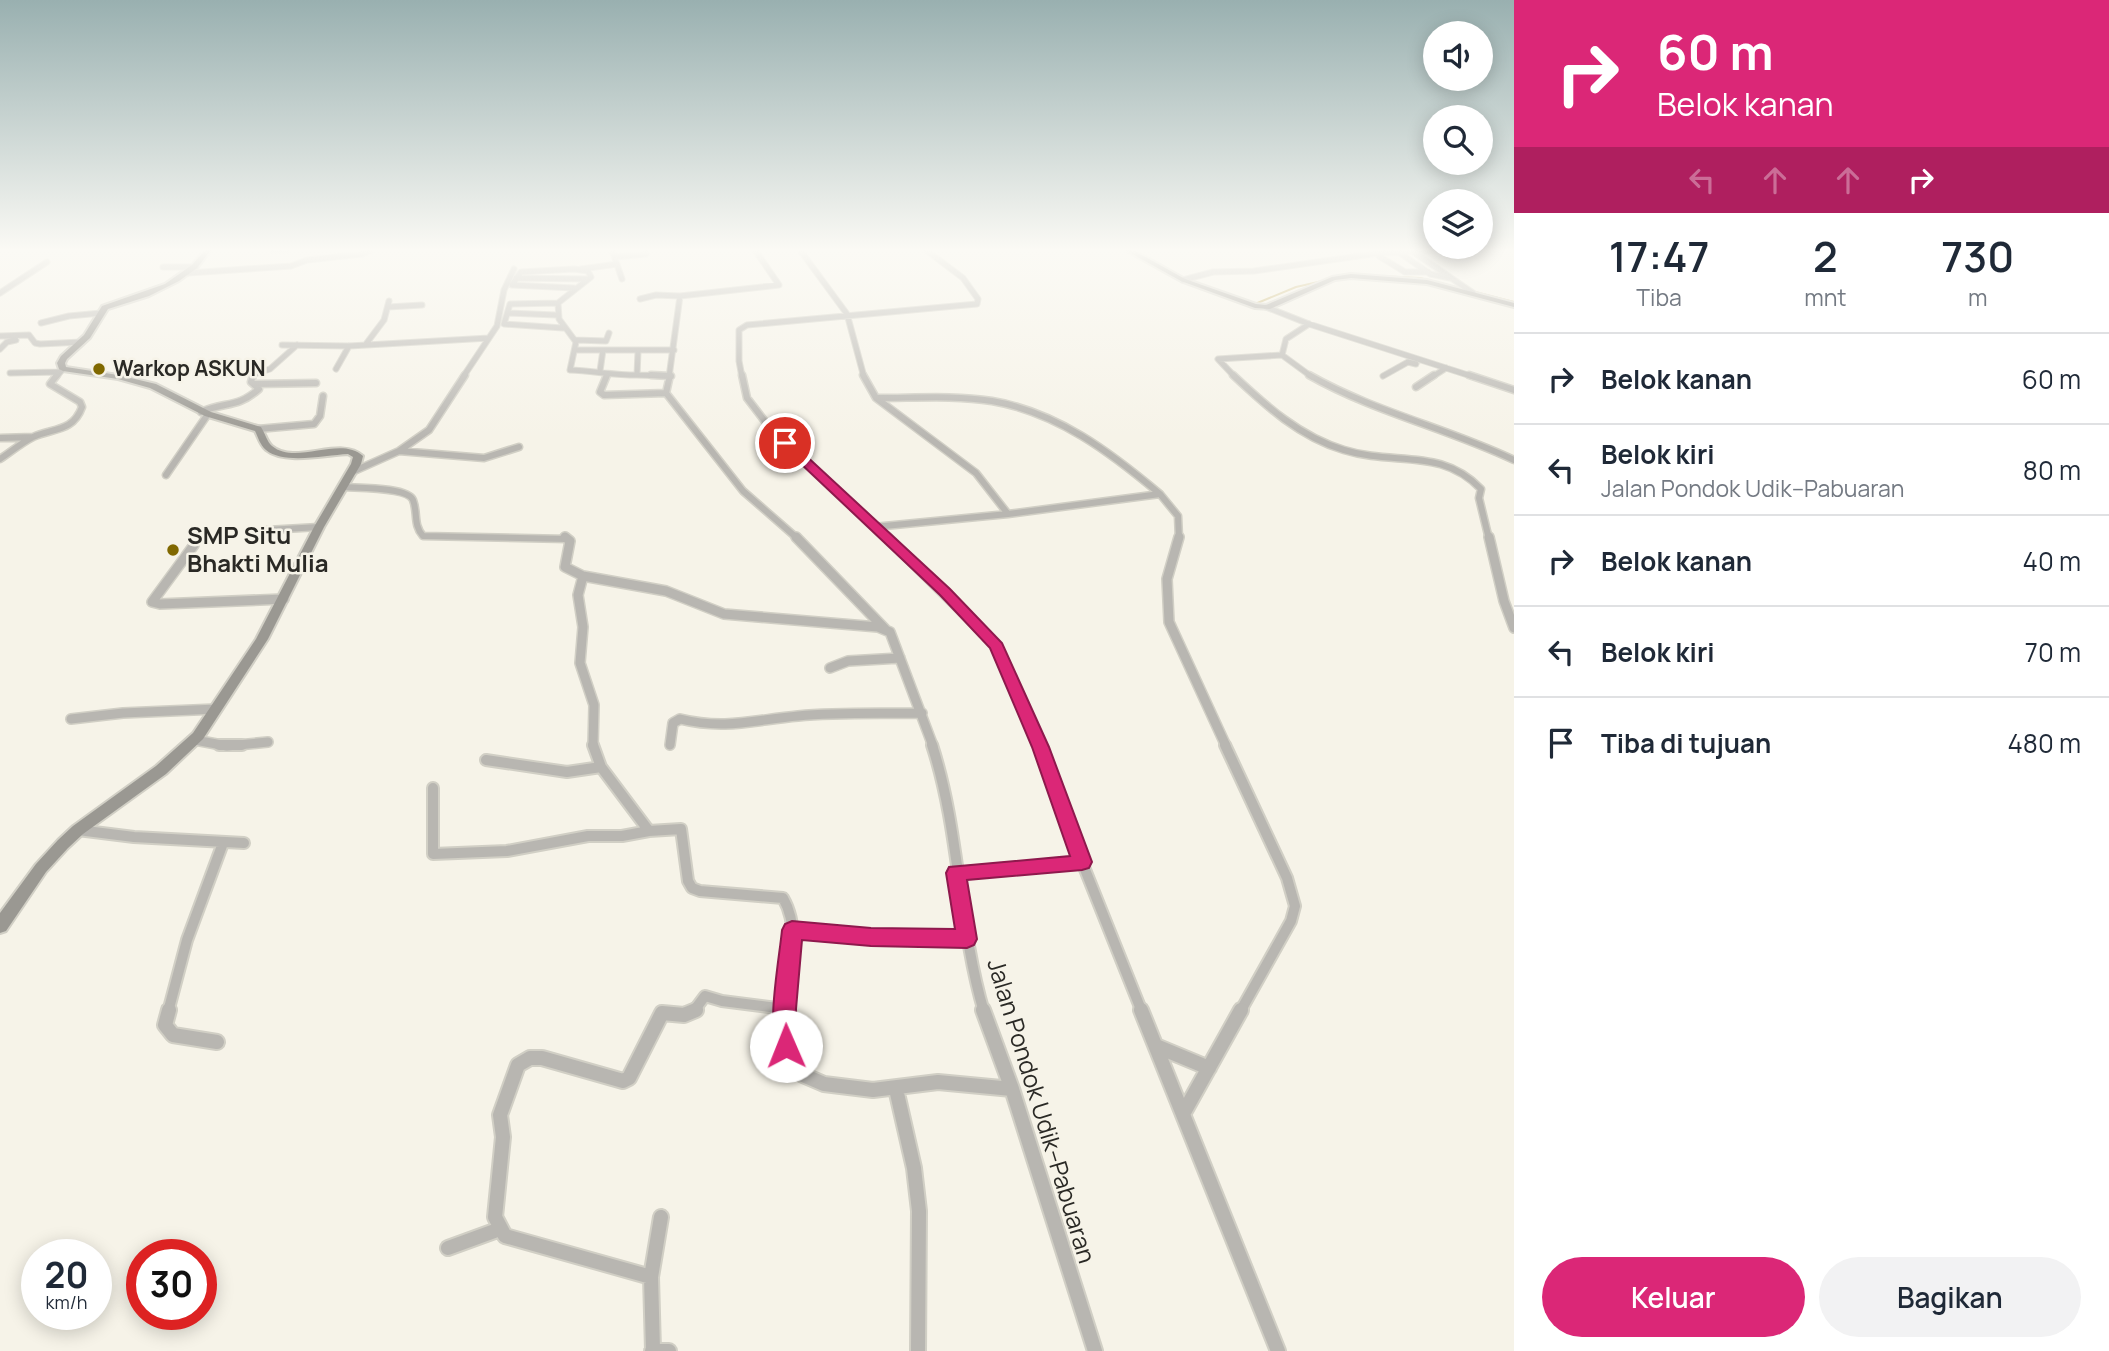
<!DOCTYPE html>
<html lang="id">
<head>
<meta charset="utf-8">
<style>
	body { margin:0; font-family:Manrope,sans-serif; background:#f2f2f3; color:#1f2937; height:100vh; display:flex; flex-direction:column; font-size:26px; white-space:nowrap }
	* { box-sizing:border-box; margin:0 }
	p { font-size:23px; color:#747a83 }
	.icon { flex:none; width:38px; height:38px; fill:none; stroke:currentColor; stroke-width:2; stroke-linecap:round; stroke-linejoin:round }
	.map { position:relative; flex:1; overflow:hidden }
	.side { display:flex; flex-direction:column; background:#fff; width:595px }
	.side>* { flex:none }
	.guide { background:#db2777; color:#fff; overflow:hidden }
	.tools { position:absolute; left:1423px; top:21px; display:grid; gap:14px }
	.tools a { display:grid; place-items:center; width:70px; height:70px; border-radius:50%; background:#fff; box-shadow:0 4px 18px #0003; font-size:35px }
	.speed { position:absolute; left:21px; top:1239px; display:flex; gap:14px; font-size:35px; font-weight:700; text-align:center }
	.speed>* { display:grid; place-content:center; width:91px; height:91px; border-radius:50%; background:#fff; box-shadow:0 4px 18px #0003; line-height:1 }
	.speed small { font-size:18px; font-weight:400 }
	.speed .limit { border:10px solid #d22; background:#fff; color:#111 }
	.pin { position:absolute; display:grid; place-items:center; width:60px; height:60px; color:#fff; margin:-30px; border:4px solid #fff; border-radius:50%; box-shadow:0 2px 7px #0007 }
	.me { position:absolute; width:77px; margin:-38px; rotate:359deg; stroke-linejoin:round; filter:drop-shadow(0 0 5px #0008) }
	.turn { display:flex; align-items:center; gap:24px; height:147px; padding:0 28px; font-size:32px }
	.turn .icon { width:91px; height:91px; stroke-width:2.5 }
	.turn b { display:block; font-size:49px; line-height:60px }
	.lanes { display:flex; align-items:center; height:66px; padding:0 28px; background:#0003; justify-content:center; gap:35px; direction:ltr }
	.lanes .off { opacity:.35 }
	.eta { display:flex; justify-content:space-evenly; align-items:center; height:119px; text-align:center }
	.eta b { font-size:42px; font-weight:600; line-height:49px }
	.action { display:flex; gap:14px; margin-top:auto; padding:14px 28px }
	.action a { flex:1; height:80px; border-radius:42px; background:#db2777; color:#fff; font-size:28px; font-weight:600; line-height:80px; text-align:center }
	.action a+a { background:#f2f2f3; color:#1f2937 }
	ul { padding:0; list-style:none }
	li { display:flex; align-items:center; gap:21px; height:91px; padding:0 28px; border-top:2px solid #e0e1e3 }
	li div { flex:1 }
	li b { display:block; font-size:26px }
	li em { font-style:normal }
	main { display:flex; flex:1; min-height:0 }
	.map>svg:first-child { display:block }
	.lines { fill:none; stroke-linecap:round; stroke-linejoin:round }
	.stream { stroke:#c2aa5b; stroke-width:2 }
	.street-far4-casing { stroke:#d1cfc5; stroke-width:7 }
	.street-far3-casing { stroke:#d1cfc5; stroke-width:9 }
	.street-far2-casing { stroke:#d1cfc5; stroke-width:12 }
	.street-far1-casing { stroke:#d1cfc5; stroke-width:14 }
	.street-casing { stroke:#d1cfc5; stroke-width:18 }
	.secondary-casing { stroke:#d1cfc5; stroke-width:4 }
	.street-far4 { stroke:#b8b6b1; stroke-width:5 }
	.street-far3 { stroke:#b8b6b1; stroke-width:6 }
	.street-far2 { stroke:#b8b6b1; stroke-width:9 }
	.street-far1 { stroke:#b8b6b1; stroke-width:10 }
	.street { stroke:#b8b6b1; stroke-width:14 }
	.secondary { fill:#9a9892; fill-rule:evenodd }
	.route { fill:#db2777; stroke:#8e194d; stroke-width:2 }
	.poi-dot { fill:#806800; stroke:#f6f3e8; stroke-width:2.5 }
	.labels { text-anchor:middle; stroke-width:5; stroke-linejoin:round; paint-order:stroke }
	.far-poi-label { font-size:21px; font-weight:bold; fill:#2a2925; stroke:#f6f3e8; text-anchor:start }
	.poi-label { font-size:24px; font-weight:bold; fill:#2a2925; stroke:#f6f3e8; text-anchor:start }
	.street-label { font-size:24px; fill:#2a2925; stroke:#f6f3e8 }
</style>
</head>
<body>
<main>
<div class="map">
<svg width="1514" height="1351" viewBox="0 0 1514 1351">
	<rect width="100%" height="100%" fill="#f6f3e8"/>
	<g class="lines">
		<path class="stream" d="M1357,275L1420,278L1463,289
			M1471,291L1514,302
			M1255,304L1296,287L1349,275"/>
		<g class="street-far4-casing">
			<path id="street-far4" d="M272,250H287
				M612,250L622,279
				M800,250L847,314L864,377
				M1413,251L1450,250
				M1400,253L1430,274L1450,278
				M1379,256L1405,272H1428
				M615,257L646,254L644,250
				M163,267H196
				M581,269L617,264
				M188,273L291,266L307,260L362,254L370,250
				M516,278L588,279
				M1183,280L1213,272L1254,271L1379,253L1412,251L1473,293
				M574,288L512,285L521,272L574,269L588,271L591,277L558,303L559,319L576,342L570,370C593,371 614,375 637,375
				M0,293L47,262
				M640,299L656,295L680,296
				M558,303L510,304L504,324L563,328
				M388,307L422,305
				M1266,307L1309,324L1474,377
				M508,313L556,315
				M41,323L69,316L101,313
				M1309,324L1286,339L1282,355L1312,377
				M0,336L29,335L35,343L40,344L82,342
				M576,340L606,341L609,333
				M366,344L384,320L389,301
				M282,345L349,346L489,338L497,326L504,290L514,269
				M0,349L7,342L16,340
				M577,350H674
				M638,351L637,375L671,376
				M336,369L349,346
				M600,371L603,350
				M10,373L59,372
				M1383,376L1408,362L1416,364
				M56,377L63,369
				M253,377L254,374L270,369L297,345
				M463,377L489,338
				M669,377L680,296L779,285L755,250
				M742,377L739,361V330L747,325L977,304L978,299L963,278L926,250
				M1235,377L1218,359L1282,355
				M1432,377L1446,368"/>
		</g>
		<g class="street-far3-casing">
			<path id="street-far3" d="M607,375L600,392L604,395L666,393
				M651,375L671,376
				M670,375L666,393L743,491L798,539
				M742,375L747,398L770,428L888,539
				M863,375L876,398L976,473L1008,514L1160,494L1178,516L1179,539
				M1233,375C1266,406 1300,437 1344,450C1395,466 1441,447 1481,489L1479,498L1489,539
				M1309,375C1374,412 1447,428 1514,460
				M1469,375L1514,390
				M255,384L316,383
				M1416,387L1434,375
				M878,398C916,398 954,395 992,401C1057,412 1110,452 1160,494
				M201,412C226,401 236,409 259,389L251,382L253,375
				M258,429L314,424L320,416L323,396
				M0,438L33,437
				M399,451L484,458L519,447
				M0,459C11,452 21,443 33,437C53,428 73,432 82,407L80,402L50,384L57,375
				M352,472L399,451L429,430L465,375
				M166,475L208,414
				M345,487C358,488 408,487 413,500C418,513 413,525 423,536L567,539
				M874,527L1008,514
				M267,530L319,527"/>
		</g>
		<g class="street-far2-casing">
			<path id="street-far2" d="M565,537L570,541L565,567L583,576L666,591L724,614L878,627L890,632L933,746
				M796,537L885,629
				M887,537L997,646L1040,746
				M1179,537L1167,579L1169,622L1226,746
				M1489,537L1504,601L1514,628
				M194,545L152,602L160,604L284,599
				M583,576L578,595L583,627L580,663L594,705L593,746
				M830,668L848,661L900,658
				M71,719L123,713L217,709
				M195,740L227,746L268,742
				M670,745L673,723L680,719C725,730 754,720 798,716C839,712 881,714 922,713"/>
		</g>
		<g class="street-far1-casing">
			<path id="street-far1" d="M219,745H242
				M593,745L601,767L649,831L681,829L688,881L692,888L700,891L783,898C802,930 789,976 785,1012
				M932,745C960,831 958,924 984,1012
				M1039,745L1082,862L1142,1012
				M1225,745L1287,878L1295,906L1291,921L1240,1012
				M486,760L567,772L601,767
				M433,788V854L507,851L588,836H622L649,831
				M78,830L134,837L244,843
				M956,873L1082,862
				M792,930L871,937L967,939
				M168,1012L187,940L223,843
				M693,1012L705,996L722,1001L785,1009"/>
		</g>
		<g class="street-casing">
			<path id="street" d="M169,1010L165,1025L173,1035L217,1042
				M785,1010V1038L790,1060L803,1075L824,1084L873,1090L938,1082L1012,1089
				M983,1010L1012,1089L1095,1351
				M1141,1010L1278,1351
				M1156,1046L1209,1068
				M896,1089L914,1168L919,1211L918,1351
				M1183,1114L1241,1010
				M448,1248L500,1229
				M651,1277L505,1236L495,1217L503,1137L500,1115L518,1065L530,1058H542L623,1081L629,1078L662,1013L684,1015L696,1010
				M653,1350L651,1277L661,1217
				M652,1351H669"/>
		</g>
		<g class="secondary-casing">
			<path id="secondary" d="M205,250H211L197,268L179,281L149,296L108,309L90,338L67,359L65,363L66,367L118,375L156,384L211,412L261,427C265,433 267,442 272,446C296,466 340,435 363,456L361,464L324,527L268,639L203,739L166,774L83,834L68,848L46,872L6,931L0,933V913L36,864L58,840L73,826L156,766L193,733L256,639L314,527L351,464L353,457L348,454C326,455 284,465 266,450C260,445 258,437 255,431L205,416L150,388L118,379L63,371L59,369L57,363L61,356L84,335L102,306L165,284L192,265Z
				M1125,250H1133L1185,279L1256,304L1266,305L1332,277L1351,274L1427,280L1514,303V307L1427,284L1351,278L1335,280L1270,309L1255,308L1181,281Z"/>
		</g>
		<use href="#street-far4" class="street-far4"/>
		<use href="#street-far3" class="street-far3"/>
		<use href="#street-far2" class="street-far2"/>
		<use href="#street-far1" class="street-far1"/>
		<use href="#street" class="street"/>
		<use href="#secondary" class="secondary"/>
	</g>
	<linearGradient id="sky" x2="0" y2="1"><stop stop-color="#99b0b0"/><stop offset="0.57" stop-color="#fbfaf5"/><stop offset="1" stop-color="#fbfaf5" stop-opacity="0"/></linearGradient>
	<rect width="1514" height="439" fill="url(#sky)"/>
	<path class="route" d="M781,440H789L950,589L1002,643L1049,747L1092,862L1089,868L1082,870L967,880L977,939L974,945L967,948L871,946L802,940L796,1009L797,1046L794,1054L786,1057L778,1054C766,1028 779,961 782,930L785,924L792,921L871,928L955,929L946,873L949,867L1070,856L1032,747L990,648L940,595L781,445Z"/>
	<g class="poi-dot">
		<circle cx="99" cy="369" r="7"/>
		<circle cx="173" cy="550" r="7"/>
	</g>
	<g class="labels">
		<g class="far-poi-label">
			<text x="113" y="376">Warkop ASKUN</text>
		</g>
		<g class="poi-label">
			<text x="187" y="544">SMP Situ<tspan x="187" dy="28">Bhakti Mulia</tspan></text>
		</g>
		<g class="street-label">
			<text transform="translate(1041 1111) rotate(73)" y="8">Jalan Pondok Udik–Pabuaran</text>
		</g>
	</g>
</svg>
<div class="tools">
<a><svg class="icon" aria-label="sound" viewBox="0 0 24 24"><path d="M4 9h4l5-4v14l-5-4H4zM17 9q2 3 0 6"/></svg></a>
<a><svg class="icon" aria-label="search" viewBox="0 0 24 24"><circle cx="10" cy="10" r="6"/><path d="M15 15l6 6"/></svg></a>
<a><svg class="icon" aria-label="layers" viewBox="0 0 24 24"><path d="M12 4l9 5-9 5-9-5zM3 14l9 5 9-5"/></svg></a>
</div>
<div class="speed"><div>20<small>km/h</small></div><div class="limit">30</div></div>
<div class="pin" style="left:785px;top:443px;background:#d93025"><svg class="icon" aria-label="arrive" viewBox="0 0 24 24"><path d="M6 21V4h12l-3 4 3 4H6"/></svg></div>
<svg class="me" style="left:786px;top:1046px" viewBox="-20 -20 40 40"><circle r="19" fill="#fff"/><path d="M0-13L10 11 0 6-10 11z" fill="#db2777"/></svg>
</div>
<section class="side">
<div class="guide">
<div class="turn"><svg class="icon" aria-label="right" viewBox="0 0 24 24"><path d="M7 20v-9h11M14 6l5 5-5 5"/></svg><div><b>60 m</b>Belok kanan</div></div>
<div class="lanes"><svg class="icon off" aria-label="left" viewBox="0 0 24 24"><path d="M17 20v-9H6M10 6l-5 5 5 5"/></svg><svg class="icon off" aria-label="ahead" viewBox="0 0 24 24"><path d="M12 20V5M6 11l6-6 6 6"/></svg><svg class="icon off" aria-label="ahead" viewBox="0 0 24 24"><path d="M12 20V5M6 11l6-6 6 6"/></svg><svg class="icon" aria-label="right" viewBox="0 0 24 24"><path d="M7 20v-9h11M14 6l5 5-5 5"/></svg></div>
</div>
<div class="eta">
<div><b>17:47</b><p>Tiba</p></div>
<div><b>2</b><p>mnt</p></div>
<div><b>730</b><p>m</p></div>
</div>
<ul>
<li><svg class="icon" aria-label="right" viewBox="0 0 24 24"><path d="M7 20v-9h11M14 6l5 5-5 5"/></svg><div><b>Belok kanan</b></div><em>60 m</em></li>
<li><svg class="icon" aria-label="left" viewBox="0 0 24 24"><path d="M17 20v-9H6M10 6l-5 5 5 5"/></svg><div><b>Belok kiri</b><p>Jalan Pondok Udik–Pabuaran</p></div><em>80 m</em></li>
<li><svg class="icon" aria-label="right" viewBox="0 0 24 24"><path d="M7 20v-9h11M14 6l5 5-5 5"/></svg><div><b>Belok kanan</b></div><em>40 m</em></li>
<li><svg class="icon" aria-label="left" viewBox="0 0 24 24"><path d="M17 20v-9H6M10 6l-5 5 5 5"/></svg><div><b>Belok kiri</b></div><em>70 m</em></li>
<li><svg class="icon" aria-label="arrive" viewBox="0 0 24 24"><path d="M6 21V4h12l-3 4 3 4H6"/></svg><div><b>Tiba di tujuan</b></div><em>480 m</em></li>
</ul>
<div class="action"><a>Keluar</a><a>Bagikan</a></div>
</section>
</main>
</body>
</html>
